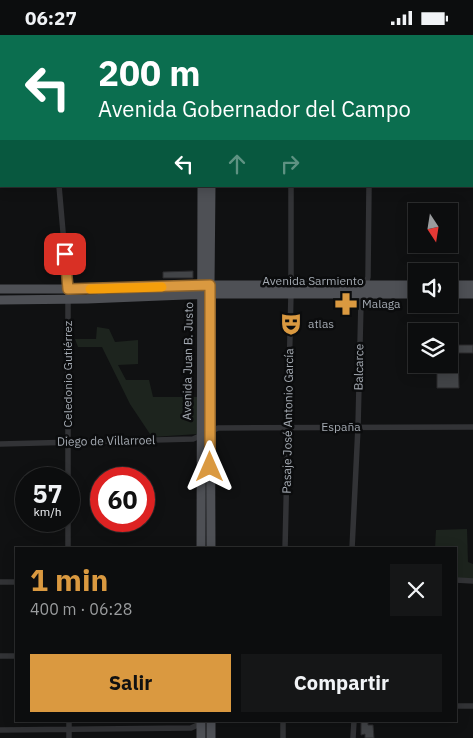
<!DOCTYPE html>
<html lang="es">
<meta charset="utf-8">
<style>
body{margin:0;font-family:"IBM Plex Sans",sans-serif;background:#151617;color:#f1f3f6;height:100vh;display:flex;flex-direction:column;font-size:19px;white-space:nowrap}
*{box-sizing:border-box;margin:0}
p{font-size:16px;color:#9a9c9e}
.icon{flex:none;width:28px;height:28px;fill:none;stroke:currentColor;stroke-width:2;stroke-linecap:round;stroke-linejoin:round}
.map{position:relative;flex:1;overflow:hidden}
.sheet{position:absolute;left:15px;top:512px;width:442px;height:175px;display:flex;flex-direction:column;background:#0c0d0e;border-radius:0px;box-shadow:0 2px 12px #0003,0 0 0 1px #2c2d2e}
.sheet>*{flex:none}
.hud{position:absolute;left:0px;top:0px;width:474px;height:152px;box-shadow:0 2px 12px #0003,0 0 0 1px #2c2d2e;background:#0b6e4f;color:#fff;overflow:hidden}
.needle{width:32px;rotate:168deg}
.fabs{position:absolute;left:408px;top:168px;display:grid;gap:10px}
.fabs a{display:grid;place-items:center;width:50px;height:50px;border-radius:0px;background:#0c0d0e;box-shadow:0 2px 12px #0003,0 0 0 1px #2c2d2e;font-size:25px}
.speed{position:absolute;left:15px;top:432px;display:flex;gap:10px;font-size:25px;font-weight:700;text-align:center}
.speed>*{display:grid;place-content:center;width:65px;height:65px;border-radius:50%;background:#0c0d0e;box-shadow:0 2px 12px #0003,0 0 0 1px #2c2d2e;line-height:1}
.speed small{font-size:12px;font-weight:400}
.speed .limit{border:8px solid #d22;background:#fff;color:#111}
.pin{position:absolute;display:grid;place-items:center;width:42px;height:42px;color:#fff;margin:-21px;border-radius:10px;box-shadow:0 2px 8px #0006}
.me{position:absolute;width:55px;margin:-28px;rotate:0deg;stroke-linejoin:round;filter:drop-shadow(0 0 4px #0008)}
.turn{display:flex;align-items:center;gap:18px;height:105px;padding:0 15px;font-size:22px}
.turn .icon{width:65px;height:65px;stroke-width:2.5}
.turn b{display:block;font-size:35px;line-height:42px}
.lanes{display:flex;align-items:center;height:48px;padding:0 15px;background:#0003;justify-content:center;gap:25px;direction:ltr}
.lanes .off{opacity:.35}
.round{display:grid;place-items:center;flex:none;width:52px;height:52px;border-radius:0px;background:#151617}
.summary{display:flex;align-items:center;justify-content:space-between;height:85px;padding:0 15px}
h1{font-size:30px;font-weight:700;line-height:38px;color:#da9940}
.action{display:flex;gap:10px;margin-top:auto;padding:10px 15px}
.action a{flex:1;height:58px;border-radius:0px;background:#da9940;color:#111;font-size:20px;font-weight:700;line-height:58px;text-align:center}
.action a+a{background:#151617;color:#f1f3f6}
.status{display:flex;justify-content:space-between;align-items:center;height:35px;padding:0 25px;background:#0c0d0e;direction:ltr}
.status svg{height:14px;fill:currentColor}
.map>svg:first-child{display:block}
.built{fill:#1d1d1e}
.green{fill:#1d241e}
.building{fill:#424447;stroke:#2b2b2d}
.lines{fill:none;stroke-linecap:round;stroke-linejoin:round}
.street{stroke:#323336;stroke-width:5.5}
.primary{stroke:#4e5055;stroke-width:9}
.route-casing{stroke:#8e632a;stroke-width:12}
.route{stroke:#da9940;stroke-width:9}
.slow{stroke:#f59e0b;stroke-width:9}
.labels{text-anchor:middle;stroke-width:5;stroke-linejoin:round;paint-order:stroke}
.street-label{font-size:12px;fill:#a3a9b1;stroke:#0b0c0d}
.poi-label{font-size:12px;fill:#a3a9b1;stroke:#0b0c0d;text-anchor:start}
</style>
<div class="status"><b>06:27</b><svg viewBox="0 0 49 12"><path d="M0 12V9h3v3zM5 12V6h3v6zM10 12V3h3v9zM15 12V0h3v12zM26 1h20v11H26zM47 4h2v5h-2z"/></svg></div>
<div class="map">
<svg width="473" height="703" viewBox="0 0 473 703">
<rect width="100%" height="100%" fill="#101112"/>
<path class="built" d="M218,0H354V1H218Z"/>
<path class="green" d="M97,292L109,294L115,307L138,305V329L118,330L126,345H149L153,362H198V399L152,402L130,369L102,312H78L75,304H96Z
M467,494L468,527L473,529V545L456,544V514H435L436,495Z"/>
<path class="building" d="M193,236V243H163V237Z
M449,310H473V318H458L459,353H437V329H449Z
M361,686H368V690H373L374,703H365V699L361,700Z"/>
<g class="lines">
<path class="street" d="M51,0V1
M367,0V1
M472,107H473
M0,116H1
M59,151L68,254V444
M291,250V151
M0,409L193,404L218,393L473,392
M68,486V514
M285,514L291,258
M352,514L358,392L361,267L368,242L369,151
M456,545L473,546
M0,547H16
M0,621H16
M456,671H473
M69,686V703
M0,695L191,693L202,688
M283,703V686
M353,703L354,686"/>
<path class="primary" d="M203,0V1
M213,1V0
M449,250H473
M0,254H84L210,250H416
M449,259H473
M0,265L87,264L210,259H416
M201,514L202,151
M211,514L210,250L211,151
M211,686V703
M201,703V686"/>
</g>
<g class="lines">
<defs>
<path id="route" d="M65,219L68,254L210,250V432"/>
</defs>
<use href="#route" class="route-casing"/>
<use href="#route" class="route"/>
<path class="slow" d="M90,254L162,252"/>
</g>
<defs>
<symbol id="pharmacy-bare" viewBox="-9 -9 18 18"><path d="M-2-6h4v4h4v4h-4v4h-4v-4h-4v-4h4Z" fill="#da9940" stroke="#0b0c0d" stroke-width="2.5" paint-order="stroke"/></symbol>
<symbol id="theatre-bare" viewBox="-9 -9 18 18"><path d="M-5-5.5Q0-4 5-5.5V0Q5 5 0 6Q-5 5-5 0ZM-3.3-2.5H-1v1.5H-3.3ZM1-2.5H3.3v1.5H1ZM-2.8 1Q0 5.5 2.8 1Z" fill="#da9940" stroke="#0b0c0d" stroke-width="2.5" paint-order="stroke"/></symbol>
</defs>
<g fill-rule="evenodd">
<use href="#pharmacy-bare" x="330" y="253" width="32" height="32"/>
<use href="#theatre-bare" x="275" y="273" width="32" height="32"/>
</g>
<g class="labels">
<g class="street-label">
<text x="313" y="250">Avenida Sarmiento</text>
<text transform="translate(188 326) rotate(-89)" y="4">Avenida Juan B. Justo</text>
<text transform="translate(359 332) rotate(-89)" y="4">Balcarce</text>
<text transform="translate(68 339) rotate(-90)" y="4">Celedonio Gutiérrez</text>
<text transform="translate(288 386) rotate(-89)" y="4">Pasaje José Antonio García</text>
<text x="341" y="396">España</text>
<text transform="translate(106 406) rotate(-1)" y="4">Diego de Villarroel</text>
</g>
<g class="poi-label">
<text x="362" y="273">Malaga</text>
<text x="308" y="293">atlas</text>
</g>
</g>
</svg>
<div class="fabs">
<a><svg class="needle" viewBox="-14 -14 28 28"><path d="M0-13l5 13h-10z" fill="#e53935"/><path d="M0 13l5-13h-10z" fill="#9a9c9e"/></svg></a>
<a><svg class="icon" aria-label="sound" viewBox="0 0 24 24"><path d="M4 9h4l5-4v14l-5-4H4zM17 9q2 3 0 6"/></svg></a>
<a><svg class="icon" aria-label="layers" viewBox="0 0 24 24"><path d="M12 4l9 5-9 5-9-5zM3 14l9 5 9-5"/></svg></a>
</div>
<div class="speed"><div>57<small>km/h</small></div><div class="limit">60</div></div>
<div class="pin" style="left:65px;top:219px;background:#d93025"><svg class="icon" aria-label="arrive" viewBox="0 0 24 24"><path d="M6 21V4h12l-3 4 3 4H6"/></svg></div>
<svg class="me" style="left:210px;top:432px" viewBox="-20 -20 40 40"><path d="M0-17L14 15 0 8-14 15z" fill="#da9940" stroke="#fff" stroke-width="4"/></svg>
<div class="hud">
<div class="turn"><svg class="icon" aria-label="left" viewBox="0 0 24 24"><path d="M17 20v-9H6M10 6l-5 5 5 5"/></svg><div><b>200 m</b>Avenida Gobernador del Campo</div></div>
<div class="lanes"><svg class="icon" aria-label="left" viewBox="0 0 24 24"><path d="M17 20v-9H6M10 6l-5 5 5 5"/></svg><svg class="icon off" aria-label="ahead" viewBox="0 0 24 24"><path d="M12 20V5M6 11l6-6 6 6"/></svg><svg class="icon off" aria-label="right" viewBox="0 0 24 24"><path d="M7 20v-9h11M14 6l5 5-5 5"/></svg></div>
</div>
<section class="sheet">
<div class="summary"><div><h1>1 min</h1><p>400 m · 06:28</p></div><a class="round"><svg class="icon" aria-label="close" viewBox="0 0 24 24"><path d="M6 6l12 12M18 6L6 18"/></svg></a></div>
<div class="action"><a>Salir</a><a>Compartir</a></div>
</section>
</div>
